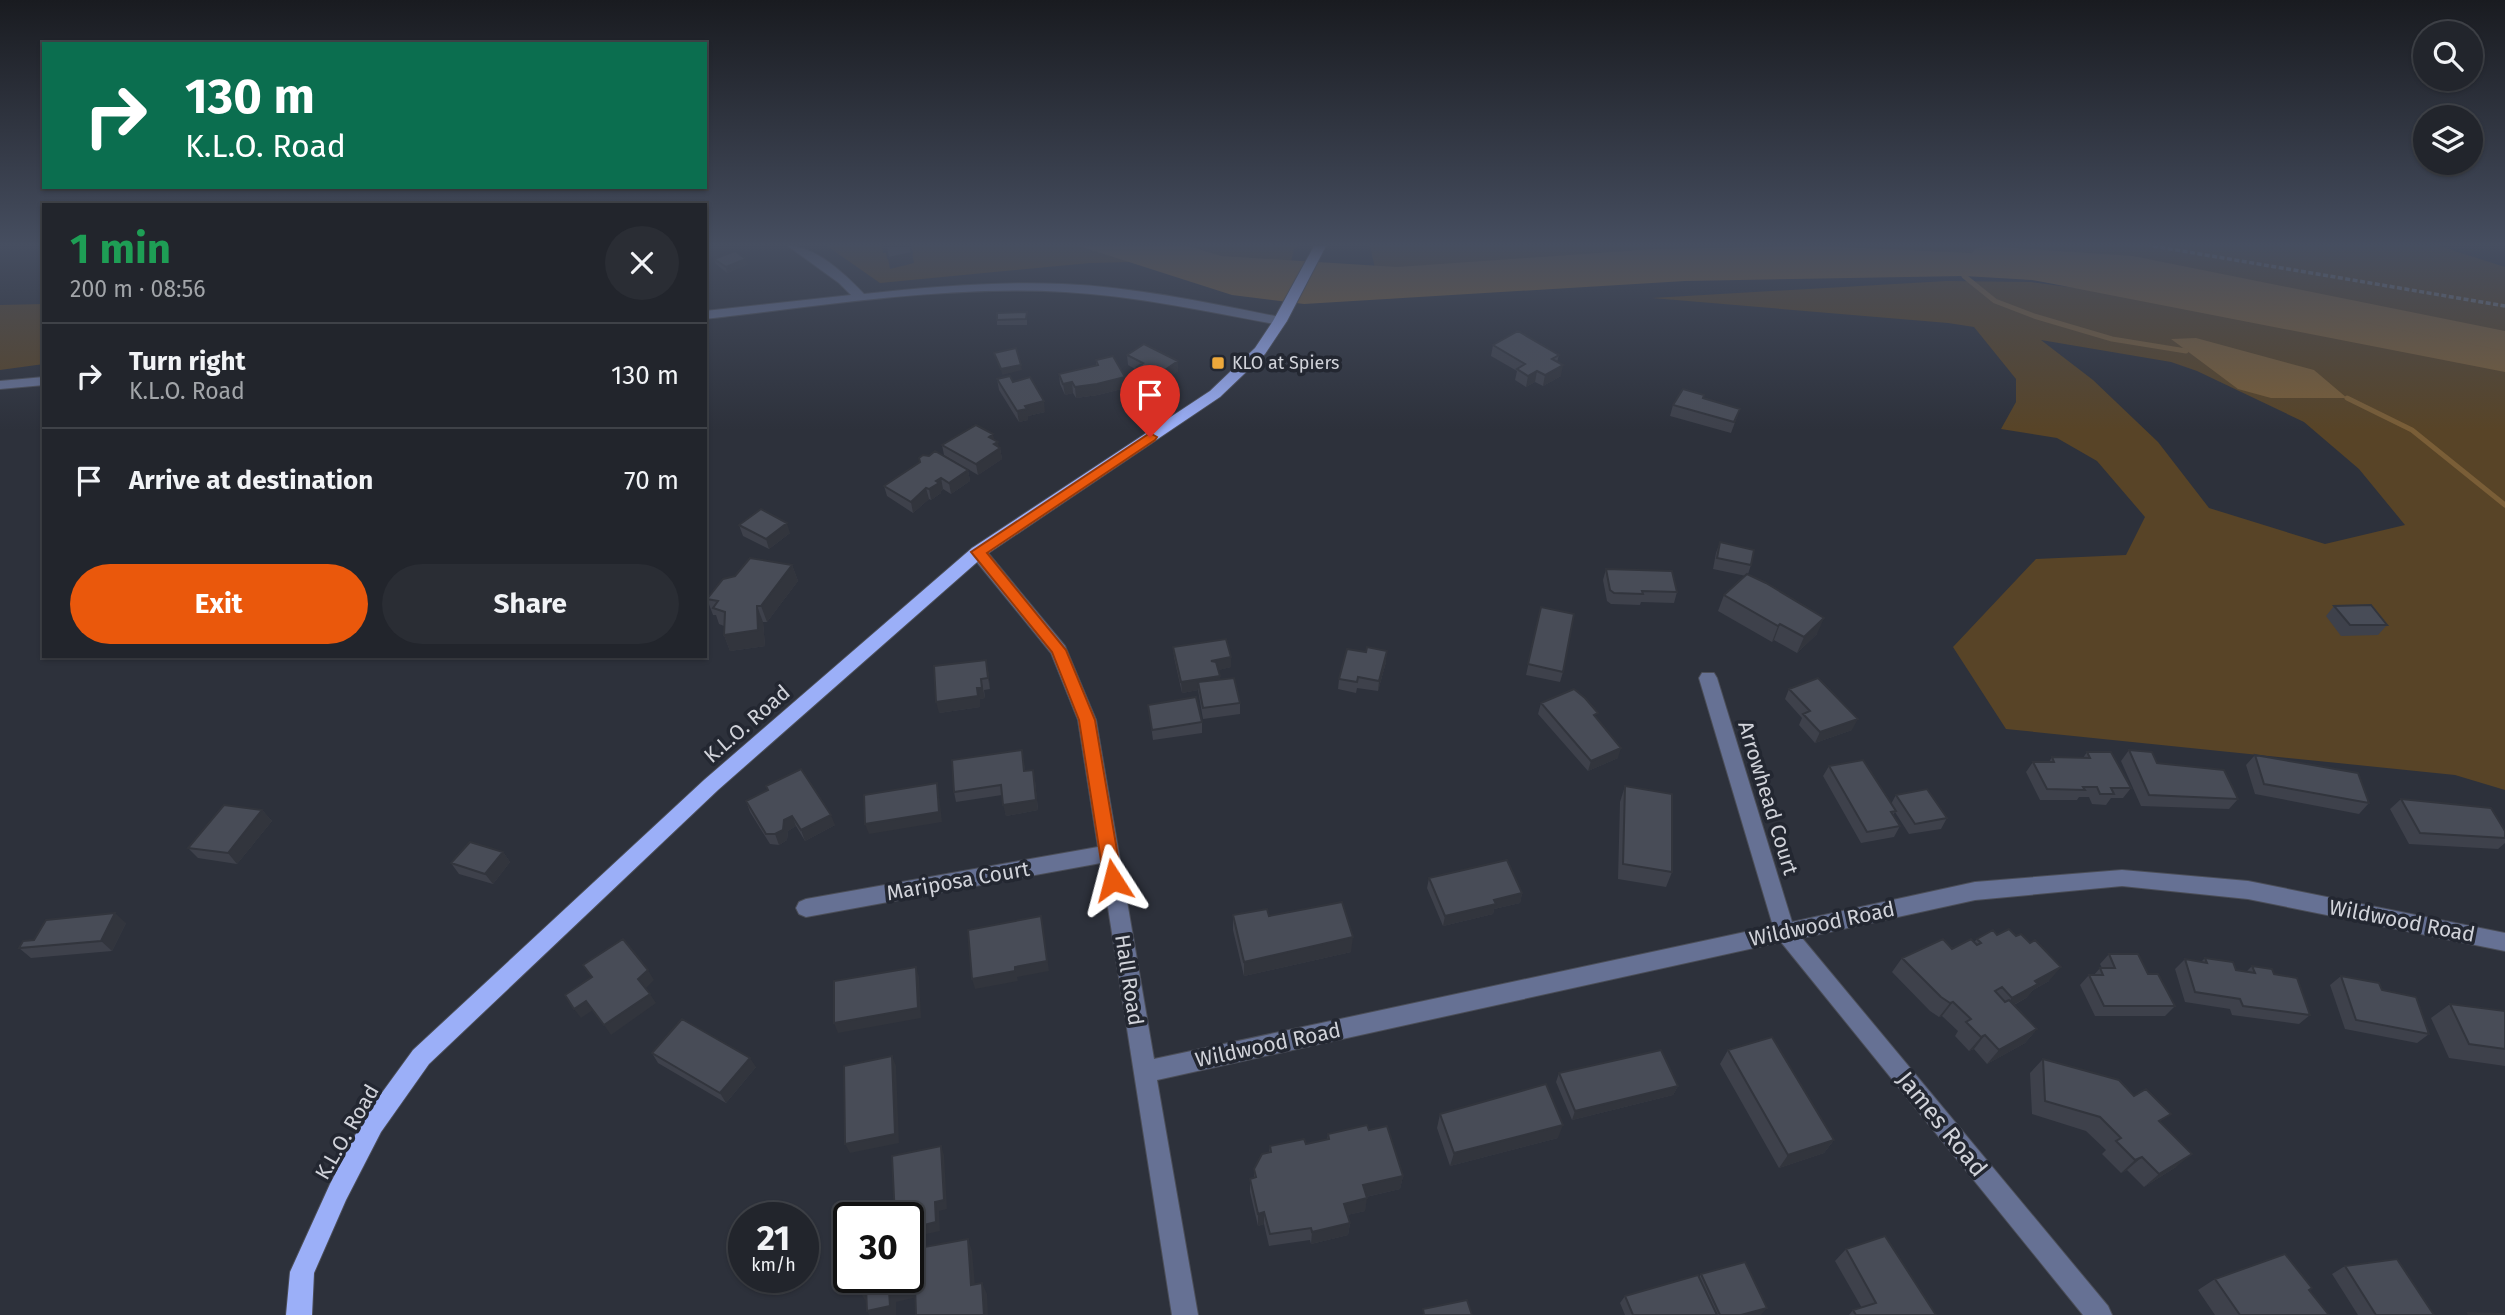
<!DOCTYPE html>
<meta charset="utf-8">
<style>
body{margin:0;font-family:"Fira Sans",sans-serif;background:#2a2d34;color:#f1f3f6;height:100vh;display:flex;flex-direction:column;font-size:26px;white-space:nowrap}
*{box-sizing:border-box;margin:0}
p{font-size:23px;color:#a2a5a9}
.icon{flex:none;width:38px;height:38px;fill:none;stroke:currentColor;stroke-width:2;stroke-linecap:round;stroke-linejoin:round}
.map{position:relative;flex:1;overflow:hidden}
.drawer{position:absolute;left:42px;top:203px;width:665px;height:455px;display:flex;flex-direction:column;background:#22252c;border-radius:0px;box-shadow:0 2px 5px #0004,0 0 0 2px #3f4248}
.drawer>*{flex:none}
.hud{position:absolute;left:42px;top:42px;width:665px;height:147px;border-radius:0px;box-shadow:0 2px 5px #0004,0 0 0 2px #3f4248;background:#0b6e4f;color:#fff;overflow:hidden}
.fabs{position:absolute;left:2413px;top:21px;display:grid;gap:14px}
.fabs a{display:grid;place-items:center;width:70px;height:70px;border-radius:50%;background:#22252c;box-shadow:0 2px 5px #0004,0 0 0 2px #3f4248;font-size:35px}
.speed{position:absolute;left:728px;top:1202px;display:flex;gap:14px;font-size:35px;font-weight:700;text-align:center}
.speed>*{display:grid;place-content:center;width:91px;height:91px;border-radius:50%;background:#22252c;box-shadow:0 2px 5px #0004,0 0 0 2px #3f4248;line-height:1}
.speed small{font-size:18px;font-weight:400}
.speed .limit{border:4px solid #111;border-radius:10px;background:#fff;color:#111}
.pin{position:absolute;display:grid;place-items:center;width:60px;height:60px;color:#fff;margin:-72px -30px;border-radius:50% 50% 50% 0;rotate:-45deg;box-shadow:0 0 7px #0007}
.pin .icon{rotate:45deg}
.me{position:absolute;width:77px;margin:-38px;rotate:351deg;stroke-linejoin:round;filter:drop-shadow(0 0 5px #0008)}
.turn{display:flex;align-items:center;gap:24px;height:147px;padding:0 28px;font-size:32px}
.turn .icon{width:91px;height:91px;stroke-width:2.5}
.turn b{display:block;font-size:49px;line-height:60px}
.round{display:grid;place-items:center;flex:none;width:74px;height:74px;border-radius:37px;background:#2a2d34}
.summary{display:flex;align-items:center;justify-content:space-between;height:119px;padding:0 28px}
h1{font-size:42px;font-weight:700;line-height:52px;color:#1e9e55}
.primary-button{display:flex;gap:14px;margin-top:auto;padding:14px 28px}
.primary-button a{flex:1;height:80px;border-radius:42px;background:#ea580c;color:#fff;font-size:28px;font-weight:700;line-height:80px;text-align:center}
.primary-button a+a{background:#2a2d34;color:#f1f3f6}
ul{padding:0;list-style:none}
li{display:flex;align-items:center;gap:21px;height:105px;padding:0 28px;border-top:2px solid #3f4248}
li div{flex:1}
li b{display:block;font-size:26px}
li em{font-style:normal}
.map>svg:first-child{display:block}
.green{fill:#584427;fill-rule:evenodd}
.water{fill:#7a5e37}
.lines{fill:none;stroke-linecap:round;stroke-linejoin:round}
.stream{stroke:#7a5e37;stroke-width:5}
.river{fill:#7a5e37;fill-rule:evenodd}
.minor-casing{stroke:#4b4e58;stroke-width:2}
.major-casing{stroke:#4b4e58;stroke-width:2}
.path{stroke:#73777f;stroke-width:3.5;stroke-dasharray:5 2.5;stroke-linecap:butt}
.minor{fill:#667194;fill-rule:evenodd}
.major{fill:#9baff8;fill-rule:evenodd}
.wall{fill:#3e414b}
.shaded-wall{fill:#32353d}
.building{fill:#484c57;stroke:#32353d;stroke-width:2}
.route{fill:#ea580c;stroke:#983908;stroke-width:2}
.poi-dot{fill:#eda83b;stroke:#232731;stroke-width:2.5}
.labels{text-anchor:middle;stroke-width:7;stroke-linejoin:round;paint-order:stroke}
.far-poi-label{font-size:18px;fill:#d1d3da;stroke:#232731;text-anchor:start}
.street-label{font-size:21px;fill:#d1d3da;stroke:#232731}
.near-street-label{font-size:24px;fill:#d1d3da;stroke:#232731}
</style>
<div class="map">
<svg width="2505" height="1315" viewBox="0 0 2505 1315">
<rect width="100%" height="100%" fill="#2d313b"/>
<path class="green" d="M827,246H1299L1294,249L1286,283L1132,262L1090,263L880,283Z
M1370,246H2439L2505,267V361L2221,305L1947,269L1552,285L1382,299Z
M1947,281L2031,282L2123,294L2505,371V790L2455,775L2006,729L1953,647L2036,559L2126,555L2145,517L2097,461L2057,438L2001,429L2016,402V379L1974,327L1948,323L1652,298ZM2041,340L2171,362L2197,371L2304,422L2359,469L2405,525L2325,544L2209,508L2158,442L2093,380Z
M44,304V364L0,370V305Z"/>
<path class="water" d="M1079,246H1188L1221,256L1397,267L1655,249L1819,246L2014,255L2226,287L2505,344V372L2033,280L1964,276L1685,281L1304,304L1232,295Z
M2196,338L2314,370L2347,398H2271L2238,389L2171,339Z"/>
<g class="lines">
<path class="stream" d="M1964,276L1995,301L2034,316L2112,339L2186,351
M2347,398L2412,430L2505,505"/>
<path class="river" d="M1986,246L2133,256L2505,331V351L2133,276L1975,263L1970,256L1975,249Z"/>
<defs>
<path id="minor" d="M788,246C816,246 845,274 864,294C930,287 997,281 1063,284C1136,287 1208,303 1280,317L1287,321L1280,325C1209,312 1137,296 1065,292C946,285 823,306 705,319V311L851,295L839,283Z
M44,377V385L0,389V381Z
M978,546L984,548L1065,646L1096,720L1154,1059L1773,926L1699,678L1702,673H1714L1717,678L1792,922L1975,882L2122,870L2248,881L2505,933V951L2248,899L2122,886L1975,900L1802,938L2108,1306L2112,1315H2083L1781,942L1157,1080L1198,1315H1172L1101,863L806,917L799,914L796,908L799,902L806,899L1098,847L1078,720L1051,653L972,556L970,552L972,548Z"/>
<path id="major" d="M1314,246H1326L1287,321L1265,354L1220,397L984,556L718,790L429,1064L381,1132L346,1200L314,1273L312,1315H286L290,1272L330,1184L365,1116L413,1050L704,780L972,548L1210,391L1255,348L1273,321Z"/>
</defs>
<use href="#minor" class="minor-casing"/>
<use href="#major" class="major-casing"/>
<path class="path" d="M2153,246L2505,306"/>
<use href="#minor" class="minor"/>
<use href="#major" class="major"/>
</g>
<path class="wall" d="M714,259L748,264L727,273L716,264Z
M1027,312V325H997V320Z
M1493,345L1559,355L1557,362L1561,376L1543,386L1535,382L1526,387L1515,380L1517,371L1491,356Z
M1127,355L1178,361V371L1156,387L1138,377L1137,370L1128,365Z
M1096,360L1126,388L1098,395L1076,398L1073,393L1065,395L1060,384L1059,374L1096,366Z
M997,379L1013,382L1045,412L1028,416V420L1019,422L999,390Z
M1673,405L1740,409L1731,433L1670,416Z
M994,440L1000,448L1002,459L978,475L944,455L942,445Z
M968,470L970,481L951,494L943,489L941,491V493L931,500L929,499L913,513L887,496L884,486Z
M739,525L790,533L769,549L743,536Z
M1720,542L1751,565L1748,574L1817,634L1797,653L1774,640L1772,642L1718,611L1724,595L1746,576L1713,569L1716,553Z
M792,565L798,581L767,622H763L765,646L730,651L724,635V626L719,624L716,615H713L707,599Z
M1606,569L1677,592L1674,603L1641,602L1640,605L1611,604L1607,601L1603,580Z
M2334,606L2387,625L2378,635L2341,636L2326,616Z
M1541,607L1563,672L1560,682L1526,675Z
M1173,647L1231,667L1218,670L1220,680L1240,703V714L1203,719L1198,690L1182,693L1174,657Z
M1386,662L1378,691L1357,688L1356,693L1338,689L1339,679Z
M988,670L990,689L984,690L985,698L980,699V707L939,713Z
M1789,689L1852,730L1815,743L1799,725L1802,718L1785,699Z
M1541,703L1597,718L1618,758L1588,771L1538,714Z
M1148,705L1202,722V733L1153,740Z
M1022,750L1025,771L1035,781L1038,810L1006,816L1002,795L956,802L954,792Z
M2129,750L2238,799L2229,809L2141,806L2121,761Z
M2087,752L2131,788L2123,798H2111L2106,805L2092,804L2089,797H2079L2077,800H2040L2026,772L2033,762H2049L2052,757L2083,758Z
M2255,755L2369,803L2359,814L2255,794L2246,765Z
M1829,766L1891,804L1896,795L1947,818L1941,829L1909,834L1895,812L1893,815L1900,826L1894,837L1861,843L1823,776Z
M1625,786L1672,872L1666,887L1618,879L1620,802Z
M2401,799L2505,831V843L2498,849L2409,844L2390,809Z
M746,801L835,825L805,841L796,826L788,831L787,840L779,845L770,844L750,812Z
M262,810L272,821L237,864L198,858L188,848Z
M503,852L510,862L493,884L459,874L451,863Z
M1429,878L1522,893L1520,903L1494,909L1493,914L1443,926L1427,888Z
M1233,915L1269,916L1351,952L1244,976L1233,930Z
M126,923L112,951L31,958L19,948Z
M1977,939L2049,981L2033,990L2026,998L2014,1005L2037,1029L2025,1043L1987,1064L1974,1049L1969,1051L1955,1036L1958,1031L1942,1016L1939,1017L1930,1011L1892,972L1902,958L1952,949L1974,942Z
M2109,954L2148,974L2175,1006L2165,1016H2095L2080,985L2089,975H2094L2100,968H2102L2100,964Z
M2205,958L2236,970L2246,972L2252,966L2274,974L2310,1015L2299,1024L2232,1015L2230,1009L2185,1002L2175,969L2185,959L2201,962Z
M2341,976L2382,990L2429,1034L2417,1043L2345,1029L2330,985Z
M2450,1004L2505,1011V1066L2449,1058L2431,1018Z
M1728,1050L1834,1140L1824,1153L1779,1168L1720,1064Z
M652,1053L756,1067L726,1103L658,1063Z
M2043,1059L2161,1124L2176,1167L2144,1187L2127,1170L2121,1173L2102,1154L2106,1150L2086,1131L2032,1114L2030,1073Z
M1559,1073L1678,1086L1673,1095L1572,1120L1556,1082Z
M1440,1114L1558,1138L1450,1166L1437,1128Z
M1369,1130L1403,1176L1400,1189L1366,1197L1365,1211L1347,1215L1350,1223L1348,1235L1311,1244L1310,1240L1269,1246L1264,1224L1258,1226L1250,1192V1179L1254,1178V1169L1269,1152L1270,1146L1306,1144L1327,1140L1328,1134Z
M1846,1249L1936,1315H1849L1853,1310L1862,1308L1835,1261Z
M2345,1266L2434,1315H2358L2332,1274Z
M1701,1274L1761,1315H1625L1620,1303L1625,1296L1699,1277Z
M2215,1279L2309,1290L2329,1315H2215L2198,1290Z"/>
<path class="shaded-wall" d="M714,246H732L733,249L708,260L705,249Z
M882,246H886L887,253H883Z
M912,253L914,263L890,269L888,258Z
M746,259L748,264L727,273L726,267Z
M1178,361V371L1156,387V376Z
M1021,365L1022,370L1002,375L1001,369Z
M1563,365L1561,376L1543,386L1545,375Z
M1537,371L1535,382L1526,387L1528,376Z
M1125,377L1126,388L1098,395L1076,398L1075,387Z
M1072,382L1073,393L1065,395L1063,384Z
M1044,401L1045,412L1028,416V420L1019,422L1017,411L1025,406Z
M993,434L995,444L998,442L999,449L1000,448L1002,459L978,475L976,464L989,437Z
M968,470L970,481L951,494L949,483Z
M941,478L943,489L941,491V493L931,500L929,489Z
M926,488L929,499L913,513L911,502Z
M787,523L790,533L769,549L766,539Z
M792,565L798,581L767,622L761,606Z
M757,606L763,622L765,646L730,651L724,635Z
M1824,618L1817,634L1797,653L1804,637Z
M1780,624L1774,640L1772,642L1778,626Z
M1387,651L1386,662L1378,691L1379,681Z
M1231,657V667L1211,672V661Z
M986,660L988,670L990,689L988,678Z
M1220,676V686L1198,682V690L1182,693L1181,682Z
M981,679L985,698L980,699V707L939,713L936,702Z
M1858,719L1852,730L1815,743L1820,732Z
M1621,748L1618,758L1588,771L1591,761Z
M1033,770L1038,810L1006,816L1003,805Z
M937,783L939,794L942,822L869,834L865,824Z
M262,810L272,821L237,864L228,853Z
M831,815L835,825L805,841L801,830Z
M792,816L796,826L788,831L787,840L779,845L775,834L784,820Z
M503,852L510,862L493,884L485,874Z
M1522,893L1520,903L1494,909L1493,914L1443,926L1445,916L1494,900Z
M115,913L126,923L112,951L101,941Z
M1041,916L1049,971L1017,977L1018,981L975,989L972,979L1015,967Z
M1353,937L1351,952L1244,976V962Z
M916,967L919,977L921,1018L838,1033L834,1023Z
M2061,967L2049,981L2033,990L2026,998L2000,1012L2012,998L2035,981Z
M648,970L654,980L645,989L638,979Z
M650,994L656,1003L611,1035L604,1025Z
M586,1001L593,1010L581,1018L574,1009Z
M1953,1002L1942,1016L1939,1017L1950,1003Z
M2037,1029L2025,1043L1987,1064L1999,1050Z
M1985,1035L1974,1049L1969,1051L1981,1037Z
M892,1056L896,1066L899,1143L850,1153L845,1144Z
M750,1058L756,1067L726,1103L720,1093Z
M1678,1086L1673,1095L1572,1120L1575,1111Z
M1563,1125L1558,1138L1450,1166L1454,1153Z
M1834,1140L1824,1153L1779,1168L1788,1155Z
M941,1146L944,1155L947,1209L939,1211L940,1231L908,1238V1229L935,1202Z
M2192,1154L2176,1167L2144,1187L2159,1174Z
M2142,1157L2127,1170L2121,1173L2135,1160Z
M1403,1176L1400,1189L1361,1198L1363,1185Z
M1367,1198L1365,1211L1343,1216L1344,1204Z
M1264,1212V1224L1258,1226V1214Z
M1350,1223L1348,1235L1311,1244L1312,1232Z
M968,1239L972,1251L976,1297L971,1285Z
M982,1283L987,1294L988,1315H984Z
M915,1285L921,1296L896,1302V1315H869L867,1311L889,1290Z
M866,1287L873,1299L865,1300L858,1289Z
M1767,1308L1761,1315H1741Z"/>
<path class="building" d="M886,246H910L912,253L888,258Z
M735,251L746,259L726,267L714,259Z
M1027,312L1026,319L997,320V313Z
M1518,331L1559,355L1552,359L1563,365L1545,375L1537,371L1528,376L1517,369L1525,364L1493,345Z
M1144,344L1178,361L1156,376L1137,367L1143,363L1127,355Z
M1016,348L1021,365L1001,369L994,353Z
M1113,356L1125,377L1097,384L1075,387L1072,382L1063,384L1059,374L1098,365L1096,360Z
M1010,376L1013,382L1030,377L1044,401L1025,406L1027,409L1017,411L997,379Z
M1683,389L1704,395L1703,398L1740,409L1734,422L1673,405Z
M976,425L993,434L989,437L998,442L994,444L1000,448L976,464L942,445Z
M935,451L968,470L949,483L941,478L936,481L939,483L929,489L926,488L911,502L884,486L920,462L919,458L923,455L929,456Z
M761,509L787,523L766,539L739,525Z
M1720,542L1754,550L1751,565L1717,558Z
M750,558L792,565L761,606H757L758,630L724,635L725,612L713,608L718,601L707,599L723,579L735,576Z
M1606,569L1672,571L1677,592L1642,591L1643,594L1614,593L1610,590Z
M1747,574L1766,583L1824,618L1804,637L1780,624L1778,626L1724,595Z
M2371,605L2387,625H2350L2334,606Z
M1541,607L1574,614L1563,672L1528,664Z
M1226,639L1231,657L1211,661L1216,662L1220,676L1181,682L1173,647Z
M1367,647L1387,651L1379,681L1358,677L1357,682L1339,679L1347,649L1366,652Z
M986,660L988,678L981,679L982,688H977L978,696L936,702L934,666Z
M1234,678L1240,703L1203,708L1198,682Z
M1818,678L1858,719L1820,732L1803,714L1810,711L1789,689Z
M1574,689L1585,698L1598,713L1594,715L1621,748L1591,761L1541,703Z
M1196,697L1202,722L1152,730L1148,705Z
M1022,750L1024,771L1033,770L1036,800L1003,805L1001,785L954,792L952,760Z
M2129,750L2152,752L2157,763L2224,770L2238,799L2149,795Z
M2087,752H2111L2131,788H2111L2114,794H2100L2097,787H2083L2085,790L2047,789L2033,762H2054L2052,757L2090,758Z
M2255,755L2358,773L2369,803L2264,784Z
M1863,760L1896,811L1891,812L1900,826L1867,832L1829,766Z
M801,769L831,815L801,830L792,816L784,820L783,830L775,834H766L746,801L768,790L766,786Z
M937,783L939,812L865,824L864,795Z
M1625,786L1672,794V872L1623,864Z
M1927,789L1947,818L1915,824L1896,795Z
M2401,799L2491,808L2505,831V838L2420,833Z
M224,805L262,810L228,853L188,848Z
M470,842L503,852L485,874L451,863Z
M1507,860L1522,893L1494,900L1496,904L1445,916L1429,878Z
M1342,902L1353,937L1244,962L1233,915L1267,909L1269,916Z
M115,913L101,941L19,948L23,941L34,940L46,920Z
M1041,916L1047,961L1015,967V971L972,979L968,930Z
M2009,929L2016,936L2021,934L2030,943L2035,940L2061,967L2035,981L2038,984L2012,998L2002,987L1995,991L2005,1002L2009,1000L2037,1029L1999,1050L1985,1035L1981,1037L1966,1022L1971,1019L1953,1002L1950,1003L1941,997L1902,958L1943,939L1952,949L1971,939L1977,945L1981,943L1977,939L1993,930L1997,935Z
M623,939L648,970L638,979L650,994L604,1025L586,1001L574,1009L565,995L592,977L583,965Z
M2109,954H2138L2148,974H2158L2175,1006H2104L2089,975H2103L2100,968H2115Z
M2205,958L2233,962L2236,970L2255,973L2252,966L2272,969L2274,974L2297,978L2310,1015L2243,1006L2240,999L2195,992L2185,959L2207,963Z
M916,967L918,1008L834,1023V981Z
M2341,976L2379,983L2382,990L2416,997L2429,1034L2356,1020Z
M2450,1004L2505,1011V1049L2469,1044Z
M682,1019L750,1058L720,1093L652,1053Z
M1772,1037L1834,1140L1788,1155L1728,1050Z
M1661,1050L1678,1086L1575,1111L1559,1073Z
M892,1056L895,1134L845,1144L844,1066Z
M2043,1059L2119,1080L2134,1096L2146,1089L2171,1114L2159,1121L2192,1154L2159,1174L2142,1157L2135,1160L2116,1141L2121,1138L2100,1117L2045,1101Z
M1546,1084L1563,1125L1454,1153L1440,1114Z
M1367,1125L1369,1130L1387,1126L1403,1176L1363,1185L1367,1198L1344,1204L1350,1223L1312,1232L1311,1228L1270,1234L1264,1212L1258,1214L1250,1179L1256,1177L1254,1169L1262,1154L1271,1152L1270,1146L1304,1139L1306,1144L1329,1139L1328,1134Z
M941,1146L944,1200L935,1202L936,1222L908,1229V1218H895L892,1156Z
M1885,1236L1936,1315H1856L1853,1310L1876,1303L1846,1249Z
M968,1239L971,1285L982,1283L984,1315H916L915,1285L889,1290L890,1306L867,1311L866,1287L858,1289V1278H908V1250Z
M2285,1254L2312,1288L2309,1290L2329,1315H2240L2215,1279Z
M2397,1259L2434,1315H2376L2345,1266Z
M1745,1262L1767,1308L1741,1315H1720L1701,1274Z
M1698,1275L1717,1315H1633L1625,1296Z
M1467,1300L1472,1315H1424L1423,1309Z
M2468,1313L2505,1314V1315H2469Z"/>
<linearGradient id="sky" x2="0" y2="1"><stop stop-color="#191b20"/><stop offset="0.57" stop-color="#464e60"/><stop offset="1" stop-color="#464e60" stop-opacity="0"/></linearGradient>
<rect width="2505" height="430" fill="url(#sky)"/>
<path class="route" d="M1150,433L1157,437L1155,440L987,553L1066,650L1095,720L1122,880L1120,886L1113,888L1107,886L1104,880L1079,720L1052,652L971,552Z"/>
<rect class="poi-dot" x="1211" y="356" width="14" height="14" rx="3.5"/>
<g class="labels">
<g class="far-poi-label">
<text x="1232" y="369">KLO at Spiers</text>
</g>
<g class="street-label">
<text transform="translate(747 724) rotate(-41)" y="7">K.L.O. Road</text>
<text transform="translate(1768 798) rotate(73)" y="7">Arrowhead Court</text>
<text transform="translate(958 881) rotate(-10)" y="7">Mariposa Court</text>
<text transform="translate(2402 921) rotate(11)" y="7">Wildwood Road</text>
<text transform="translate(1822 924) rotate(-12)" y="7">Wildwood Road</text>
<text transform="translate(1129 980) rotate(81)" y="7">Hall Road</text>
<text transform="translate(1268 1045) rotate(-12)" y="7">Wildwood Road</text>
<text transform="translate(347 1132) rotate(-60)" y="7">K.L.O. Road</text>
</g>
<g class="near-street-label">
<text transform="translate(1942 1124) rotate(51)" y="8">James Road</text>
</g>
</g>
</svg>
<div class="fabs">
<a><svg class="icon" aria-label="search" viewBox="0 0 24 24"><circle cx="10" cy="10" r="6"/><path d="M15 15l6 6"/></svg></a>
<a><svg class="icon" aria-label="layers" viewBox="0 0 24 24"><path d="M12 4l9 5-9 5-9-5zM3 14l9 5 9-5"/></svg></a>
</div>
<div class="speed"><div>21<small>km/h</small></div><div class="limit">30</div></div>
<div class="pin" style="left:1150px;top:437px;background:#d93025"><svg class="icon" aria-label="arrive" viewBox="0 0 24 24"><path d="M6 21V4h12l-3 4 3 4H6"/></svg></div>
<svg class="me" style="left:1113px;top:880px" viewBox="-20 -20 40 40"><path d="M0-17L14 15 0 8-14 15z" fill="#ea580c" stroke="#fff" stroke-width="4"/></svg>
<div class="hud">
<div class="turn"><svg class="icon" aria-label="right" viewBox="0 0 24 24"><path d="M7 20v-9h11M14 6l5 5-5 5"/></svg><div><b>130 m</b>K.L.O. Road</div></div>
</div>
<section class="drawer">
<div class="summary"><div><h1>1 min</h1><p>200 m · 08:56</p></div><a class="round"><svg class="icon" aria-label="close" viewBox="0 0 24 24"><path d="M6 6l12 12M18 6L6 18"/></svg></a></div>
<ul>
<li><svg class="icon" aria-label="right" viewBox="0 0 24 24"><path d="M7 20v-9h11M14 6l5 5-5 5"/></svg><div><b>Turn right</b><p>K.L.O. Road</p></div><em>130 m</em></li>
<li><svg class="icon" aria-label="arrive" viewBox="0 0 24 24"><path d="M6 21V4h12l-3 4 3 4H6"/></svg><div><b>Arrive at destination</b></div><em>70 m</em></li>
</ul>
<div class="primary-button"><a>Exit</a><a>Share</a></div>
</section>
</div>
